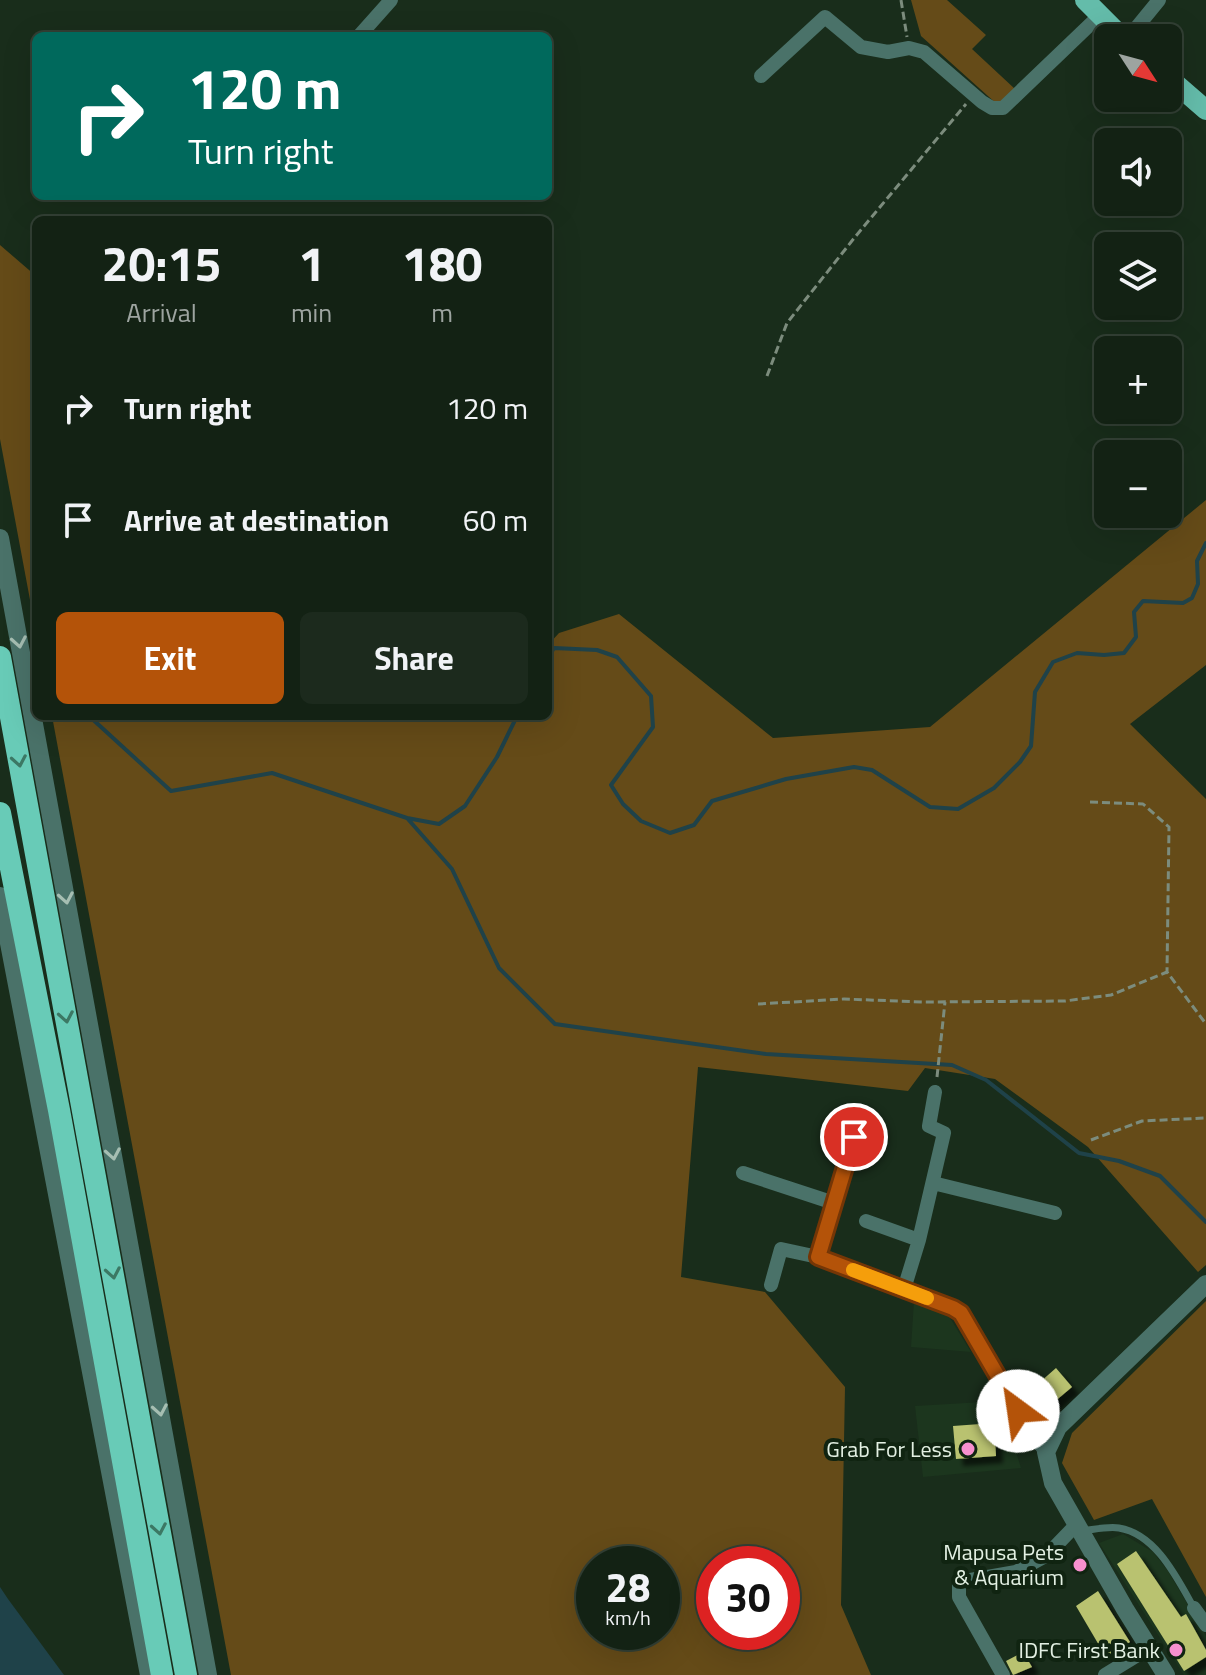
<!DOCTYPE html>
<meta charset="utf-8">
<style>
body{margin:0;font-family:"Titillium Web",sans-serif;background:#1c2a1d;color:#f1f3f6;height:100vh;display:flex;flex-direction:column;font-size:30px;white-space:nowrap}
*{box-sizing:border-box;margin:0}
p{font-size:26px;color:#9da4a0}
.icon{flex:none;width:44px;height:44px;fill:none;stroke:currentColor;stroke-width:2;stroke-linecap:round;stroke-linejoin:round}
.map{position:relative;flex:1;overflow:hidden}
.side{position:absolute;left:32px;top:216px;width:520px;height:504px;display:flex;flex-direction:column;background:#132214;border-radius:12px;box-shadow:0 8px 32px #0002,0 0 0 2px #323f34}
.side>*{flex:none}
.banner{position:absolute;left:32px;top:32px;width:520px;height:168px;border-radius:12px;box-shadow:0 8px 32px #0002,0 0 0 2px #323f34;background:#00695c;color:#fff;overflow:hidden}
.needle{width:52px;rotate:126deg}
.fabs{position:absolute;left:1094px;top:24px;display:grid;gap:16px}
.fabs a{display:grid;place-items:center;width:88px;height:88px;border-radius:12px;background:#132214;box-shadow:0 8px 32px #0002,0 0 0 2px #323f34;font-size:40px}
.speed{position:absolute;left:576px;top:1546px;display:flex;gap:16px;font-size:40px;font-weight:700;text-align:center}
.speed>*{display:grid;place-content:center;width:104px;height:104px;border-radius:50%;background:#132214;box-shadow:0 8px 32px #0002,0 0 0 2px #323f34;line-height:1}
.speed small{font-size:20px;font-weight:400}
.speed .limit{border:12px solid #d22;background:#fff;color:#111}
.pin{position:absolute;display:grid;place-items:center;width:68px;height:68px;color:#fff;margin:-34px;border:4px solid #fff;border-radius:50%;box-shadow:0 2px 8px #0007}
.me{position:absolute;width:88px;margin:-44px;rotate:329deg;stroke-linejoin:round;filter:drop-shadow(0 0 6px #0008)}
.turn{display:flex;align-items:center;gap:28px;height:168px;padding:0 24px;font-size:36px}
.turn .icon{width:104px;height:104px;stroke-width:2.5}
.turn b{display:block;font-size:56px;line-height:68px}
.eta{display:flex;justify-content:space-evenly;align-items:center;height:136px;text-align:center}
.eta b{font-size:48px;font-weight:700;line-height:56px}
.button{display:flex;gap:16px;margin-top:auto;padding:16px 24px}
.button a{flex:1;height:92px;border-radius:12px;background:#b45309;color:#fff;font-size:32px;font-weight:700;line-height:92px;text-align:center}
.button a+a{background:#1c2a1d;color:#f1f3f6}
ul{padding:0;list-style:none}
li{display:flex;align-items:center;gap:24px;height:112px;padding:0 24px}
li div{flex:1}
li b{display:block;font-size:30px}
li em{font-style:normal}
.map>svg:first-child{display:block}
.built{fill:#1c361e}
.green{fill:#654b18;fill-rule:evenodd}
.water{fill:#1f4249}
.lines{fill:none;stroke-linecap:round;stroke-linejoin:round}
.stream{stroke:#1f4249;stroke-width:4}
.building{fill:#b9c270;filter:url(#shadow)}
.path{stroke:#7c8c7d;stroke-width:3;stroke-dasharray:8 4;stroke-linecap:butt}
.service{stroke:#4a7269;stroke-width:7}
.minor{stroke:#4a7269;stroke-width:14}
.tertiary{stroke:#4a7269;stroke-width:18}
.primary{stroke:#64bcaa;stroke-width:20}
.trunk{stroke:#68cbb7;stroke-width:22}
.oneway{stroke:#a6beb2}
.oneway2{stroke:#3c7864}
.route-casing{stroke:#753606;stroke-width:20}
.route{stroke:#b45309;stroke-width:14}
.slow{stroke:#f59e0b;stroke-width:14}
.poi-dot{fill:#f790ce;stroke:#102411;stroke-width:3}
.labels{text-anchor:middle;stroke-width:8;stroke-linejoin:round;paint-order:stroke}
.poi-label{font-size:22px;fill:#e3f0e3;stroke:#102411;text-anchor:end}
</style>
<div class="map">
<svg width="1206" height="1675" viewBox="0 0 1206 1675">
<defs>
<filter id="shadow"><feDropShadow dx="7" dy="7" stdDeviation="2" flood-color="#0009"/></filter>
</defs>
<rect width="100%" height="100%" fill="#192d1b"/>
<path class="built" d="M914,1301L947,1313L971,1352L911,1347Z
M1000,1401L1021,1468L923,1477L915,1406Z
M1123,1534L1153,1552L1168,1571L1206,1636V1675H1184L1099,1543Z"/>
<path class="green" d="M911,0H947L986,35L972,49L1015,89L998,105L921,36Z
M0,245L36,276V632L0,439Z
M1206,500V665L1130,724L1206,799V1265L1198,1272L1088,1147L995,1079L925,1068L908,1091L698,1067L681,1277L765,1292L845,1387L841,1605L871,1675H231L52,716H548V645L559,633L619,614L773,738L930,727ZM594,1564H662V1632H594ZM714,1564H782V1632H714Z
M1206,1301V1597L1152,1499L1094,1520L1062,1463L1072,1433Z"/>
<path class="water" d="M0,1587L8,1599L64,1675H0Z"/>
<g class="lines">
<path class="stream" d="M548,658L554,648L597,650L617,657L651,696L653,727L611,785L623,804L641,821L670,833L694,825L712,801L786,779L854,767L872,770L930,807L958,809L994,788L1020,762L1031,746L1035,692L1053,662L1077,653L1104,655L1124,653L1136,637L1134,612L1143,601L1183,603L1192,598L1198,584L1197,561L1206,543
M89,716L171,791L272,773L407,818L439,824L465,806L497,757L517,716
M407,818L452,869L499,968L555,1024L766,1054L952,1065L986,1080L1079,1153L1119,1161L1160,1176L1206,1222"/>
</g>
<path class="building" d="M1056,1368L1072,1387L1047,1408L1031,1390Z
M994,1423L996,1456L956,1459L953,1426Z
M1136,1551L1181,1617L1186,1614L1206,1650V1657L1184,1671L1117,1564Z
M1098,1591L1130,1642L1106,1657L1076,1606Z
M1023,1652L1032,1667L1013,1675L1006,1661Z"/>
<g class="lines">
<path class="path" d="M901,0L907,37
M767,376L787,323L855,237L966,104
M1090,802L1143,804L1169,827L1167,972
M758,1004L844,999L923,1002L1065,1001L1111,995L1167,972L1206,1024
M937,1077L945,1002
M1091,1140L1142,1121L1206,1118"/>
<path class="service" d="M1081,1531C1092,1530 1108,1526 1119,1528C1156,1534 1177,1578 1194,1608"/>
<path class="minor" d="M359,36L391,0
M1128,38L1159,0
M761,76L825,17L861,47L888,52L909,48L924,52L982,102L992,108H1003L1100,15
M743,1173L834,1203L818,1257
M933,1183L1055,1213
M834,1203L854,1137
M866,1221L919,1240
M771,1285L781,1249L818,1257L953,1308L961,1313L1033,1435L1046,1452
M904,1289L919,1240L944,1133L929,1126L935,1092
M1194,1608L1206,1625
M1003,1675L959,1597V1582L1016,1572L1047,1555L1076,1525
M1105,1675L1149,1648"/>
<path class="tertiary" d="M0,538L208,1675
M0,896L149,1675
M1166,1675L1125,1609L1053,1483L1046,1452L1058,1427L1206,1284"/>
<path class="primary" d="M1085,0L1123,38
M1168,77L1206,110"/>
<path class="trunk" d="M0,657L186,1675
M0,813L59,1110L162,1675"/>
</g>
<defs><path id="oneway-chevron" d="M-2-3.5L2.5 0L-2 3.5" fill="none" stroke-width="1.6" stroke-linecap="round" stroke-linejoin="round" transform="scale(2)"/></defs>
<g class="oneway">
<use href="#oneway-chevron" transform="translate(19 642) rotate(80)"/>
<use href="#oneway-chevron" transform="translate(66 898) rotate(80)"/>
<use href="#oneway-chevron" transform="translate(113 1154) rotate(80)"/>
<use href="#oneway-chevron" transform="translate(160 1410) rotate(80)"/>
</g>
<g class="oneway2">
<use href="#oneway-chevron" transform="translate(19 761) rotate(80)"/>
<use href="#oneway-chevron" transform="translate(66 1017) rotate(80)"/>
<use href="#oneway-chevron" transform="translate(113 1273) rotate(80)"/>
<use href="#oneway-chevron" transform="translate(159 1529) rotate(80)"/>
</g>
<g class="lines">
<defs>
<path id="route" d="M854,1137L818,1257L953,1308L961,1313L1018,1411"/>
</defs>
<use href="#route" class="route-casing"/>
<use href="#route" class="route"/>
<path class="slow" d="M853,1270L927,1298"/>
</g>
<g class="poi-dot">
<circle cx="968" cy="1449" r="8"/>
<circle cx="1080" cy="1565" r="8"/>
<circle cx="1176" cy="1650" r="8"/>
</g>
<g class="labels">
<g class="poi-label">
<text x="952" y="1457">Grab For Less</text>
<text x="1064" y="1560">Mapusa Pets<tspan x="1064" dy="25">&amp; Aquarium</tspan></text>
<text x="1160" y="1658">IDFC First Bank</text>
</g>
</g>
</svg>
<div class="fabs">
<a><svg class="needle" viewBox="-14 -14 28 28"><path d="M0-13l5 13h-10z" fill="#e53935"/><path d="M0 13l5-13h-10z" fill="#9da4a0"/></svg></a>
<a><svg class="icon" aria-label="sound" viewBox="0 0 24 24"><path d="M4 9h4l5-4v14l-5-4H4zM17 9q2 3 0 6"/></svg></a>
<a><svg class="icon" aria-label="layers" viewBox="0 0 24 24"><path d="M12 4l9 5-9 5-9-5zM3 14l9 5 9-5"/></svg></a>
<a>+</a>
<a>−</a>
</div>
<div class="speed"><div>28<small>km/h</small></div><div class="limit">30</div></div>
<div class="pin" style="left:854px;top:1137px;background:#d93025"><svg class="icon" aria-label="arrive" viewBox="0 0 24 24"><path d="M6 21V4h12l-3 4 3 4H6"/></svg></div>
<svg class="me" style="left:1018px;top:1411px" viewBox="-20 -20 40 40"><circle r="19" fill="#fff"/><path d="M0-13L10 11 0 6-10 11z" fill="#b45309"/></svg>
<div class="banner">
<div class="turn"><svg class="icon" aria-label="right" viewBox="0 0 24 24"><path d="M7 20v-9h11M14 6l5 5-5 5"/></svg><div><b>120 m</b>Turn right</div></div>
</div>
<section class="side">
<div class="eta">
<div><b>20:15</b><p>Arrival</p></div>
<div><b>1</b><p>min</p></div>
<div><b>180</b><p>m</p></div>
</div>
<ul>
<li><svg class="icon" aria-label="right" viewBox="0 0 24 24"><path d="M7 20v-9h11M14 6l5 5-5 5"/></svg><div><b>Turn right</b></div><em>120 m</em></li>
<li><svg class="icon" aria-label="arrive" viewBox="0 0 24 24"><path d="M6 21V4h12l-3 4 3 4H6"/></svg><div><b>Arrive at destination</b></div><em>60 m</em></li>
</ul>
<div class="button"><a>Exit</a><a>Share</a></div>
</section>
</div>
